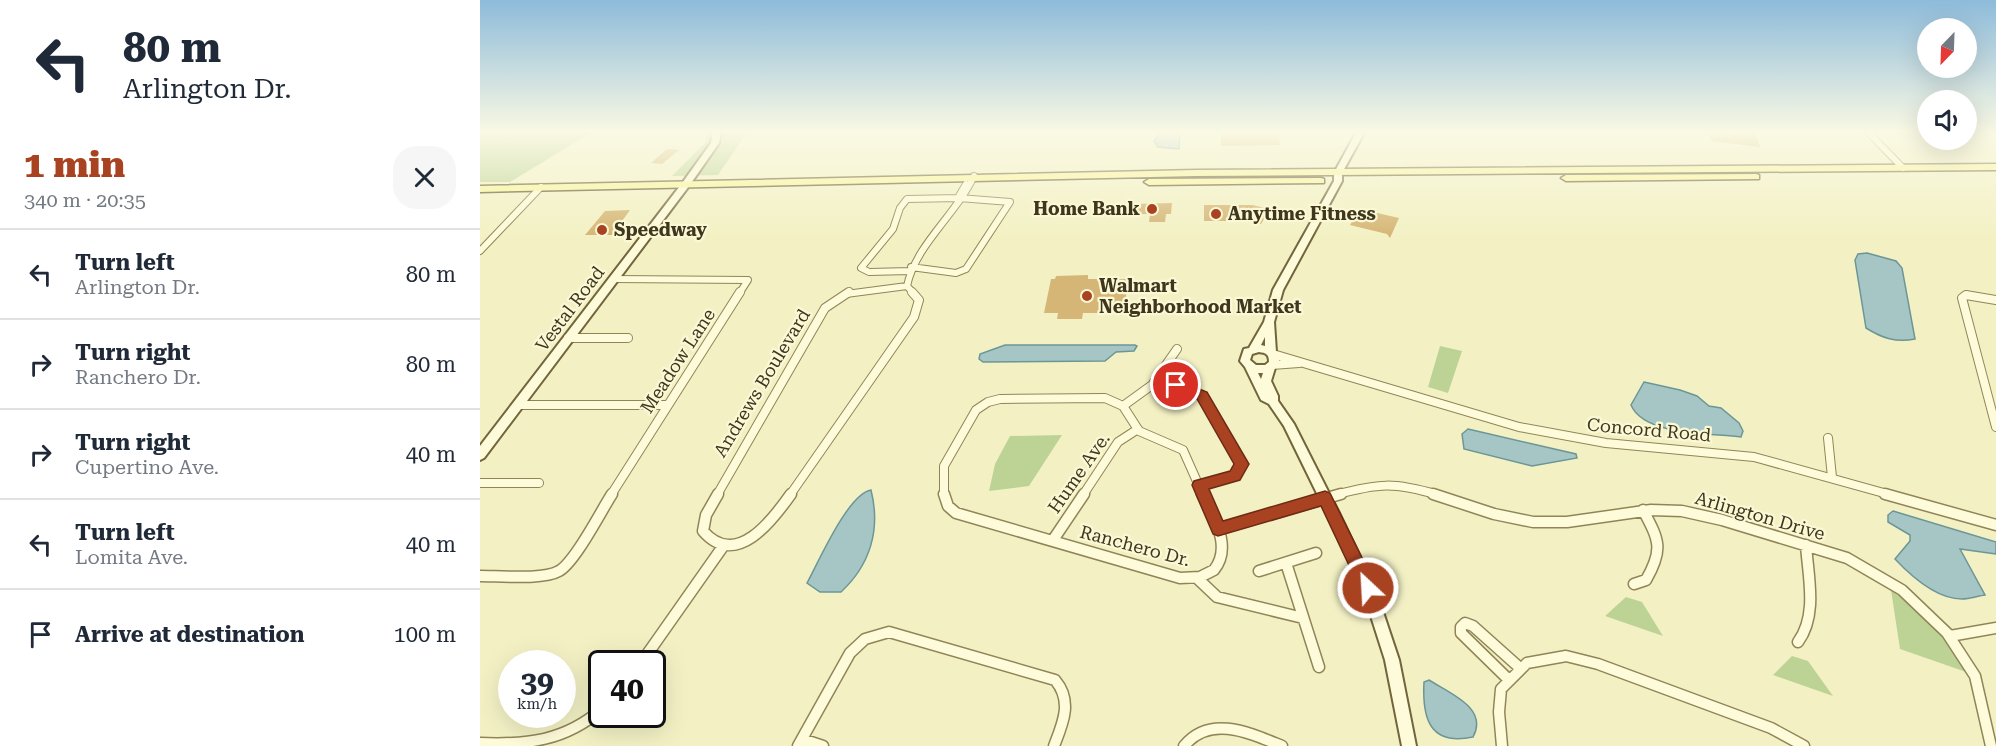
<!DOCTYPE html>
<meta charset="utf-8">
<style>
body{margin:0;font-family:"Roboto Serif",serif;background:#f6f6f7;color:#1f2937;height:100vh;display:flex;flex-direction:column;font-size:22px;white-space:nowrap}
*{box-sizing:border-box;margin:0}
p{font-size:20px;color:#747a83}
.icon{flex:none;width:33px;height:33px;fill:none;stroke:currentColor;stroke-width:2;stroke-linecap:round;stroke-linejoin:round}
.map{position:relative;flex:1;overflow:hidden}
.sheet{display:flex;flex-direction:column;background:#fff;width:480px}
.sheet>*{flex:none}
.hud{background:#fff;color:#1f2937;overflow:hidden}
.needle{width:39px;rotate:203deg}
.fabs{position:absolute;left:1437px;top:18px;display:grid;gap:12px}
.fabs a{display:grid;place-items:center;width:60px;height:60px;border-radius:50%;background:#fff;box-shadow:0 6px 24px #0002;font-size:30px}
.speed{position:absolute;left:18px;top:650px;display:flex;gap:12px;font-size:30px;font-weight:700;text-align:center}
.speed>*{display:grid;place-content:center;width:78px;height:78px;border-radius:50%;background:#fff;box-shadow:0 6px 24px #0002;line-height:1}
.speed small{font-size:15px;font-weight:400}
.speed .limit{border:3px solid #111;border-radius:9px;background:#fff;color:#111}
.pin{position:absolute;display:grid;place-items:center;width:51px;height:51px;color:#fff;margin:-26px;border:3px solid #fff;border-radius:50%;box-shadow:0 2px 6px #0007}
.me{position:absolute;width:66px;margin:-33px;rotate:335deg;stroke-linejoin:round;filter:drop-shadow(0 0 4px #0008)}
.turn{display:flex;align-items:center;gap:21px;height:126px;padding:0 24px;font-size:27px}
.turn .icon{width:78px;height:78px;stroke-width:2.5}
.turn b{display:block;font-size:42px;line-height:51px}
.round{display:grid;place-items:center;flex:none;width:63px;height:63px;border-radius:24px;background:#f6f6f7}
.head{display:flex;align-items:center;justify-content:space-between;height:102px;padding:0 24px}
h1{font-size:36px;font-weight:800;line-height:45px;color:#a84220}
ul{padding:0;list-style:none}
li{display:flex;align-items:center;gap:18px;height:90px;padding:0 24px;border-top:2px solid #e0e1e3}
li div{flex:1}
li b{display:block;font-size:22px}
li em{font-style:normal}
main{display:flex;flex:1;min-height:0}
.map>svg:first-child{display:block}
.green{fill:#bdd396}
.water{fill:#a6c6c5;stroke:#6c9696;stroke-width:1.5}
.building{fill:#d6b676}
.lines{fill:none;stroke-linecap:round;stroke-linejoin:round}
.street-far2-casing{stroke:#918558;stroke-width:8}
.street-far1-casing{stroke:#918558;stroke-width:10}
.street-casing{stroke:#918558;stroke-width:13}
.secondary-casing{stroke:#73653b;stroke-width:4}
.primary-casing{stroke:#5f512c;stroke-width:3}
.street-far2{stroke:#fdfbd9;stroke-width:6}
.street-far1{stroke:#fdfbd9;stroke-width:8}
.street{stroke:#fdfbd9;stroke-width:10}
.secondary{fill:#fdfbd9;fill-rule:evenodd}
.primary{fill:#faf598;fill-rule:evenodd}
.route{fill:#a84220;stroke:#6d2b15;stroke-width:1.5}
.poi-dot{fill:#a84220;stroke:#faf8d5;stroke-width:2}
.labels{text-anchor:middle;stroke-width:4.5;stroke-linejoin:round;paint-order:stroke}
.poi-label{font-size:18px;font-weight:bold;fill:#3f361d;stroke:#faf8d5;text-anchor:start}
.street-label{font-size:18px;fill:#3f361d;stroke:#faf8d5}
</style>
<main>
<section class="sheet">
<div class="hud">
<div class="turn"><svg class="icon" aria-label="left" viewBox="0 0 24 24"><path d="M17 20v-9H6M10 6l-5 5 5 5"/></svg><div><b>80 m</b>Arlington Dr.</div></div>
</div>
<div class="head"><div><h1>1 min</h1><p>340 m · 20:35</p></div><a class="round"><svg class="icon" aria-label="close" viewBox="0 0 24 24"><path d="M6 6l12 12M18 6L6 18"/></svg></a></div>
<ul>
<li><svg class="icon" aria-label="left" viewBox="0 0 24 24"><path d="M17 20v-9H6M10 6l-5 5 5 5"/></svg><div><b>Turn left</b><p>Arlington Dr.</p></div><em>80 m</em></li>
<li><svg class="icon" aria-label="right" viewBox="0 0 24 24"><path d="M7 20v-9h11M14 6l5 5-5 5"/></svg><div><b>Turn right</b><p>Ranchero Dr.</p></div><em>80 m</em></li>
<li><svg class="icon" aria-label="right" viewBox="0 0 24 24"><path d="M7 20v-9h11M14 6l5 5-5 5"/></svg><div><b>Turn right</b><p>Cupertino Ave.</p></div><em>40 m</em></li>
<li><svg class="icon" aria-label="left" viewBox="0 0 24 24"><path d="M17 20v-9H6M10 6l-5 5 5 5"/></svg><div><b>Turn left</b><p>Lomita Ave.</p></div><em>40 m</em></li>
<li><svg class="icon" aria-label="arrive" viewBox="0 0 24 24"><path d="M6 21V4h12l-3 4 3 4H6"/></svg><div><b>Arrive at destination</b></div><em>100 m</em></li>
</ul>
</section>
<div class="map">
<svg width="1516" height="746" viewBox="0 0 1516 746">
<rect width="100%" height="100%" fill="#f3f1c4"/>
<path class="green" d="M0,131H114L30,182H0Z
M224,131H268L238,175L192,176L225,143L226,136Z
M960,346L982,351L968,393L948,387Z
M582,435L549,486L509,491L515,464L530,436Z
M1411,590C1442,613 1468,638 1486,672L1420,649Z
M1146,597L1162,602L1183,636L1125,616Z
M1312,656L1328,661L1353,696L1293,675Z"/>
<path class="water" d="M682,131H700L699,149L678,147L674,141Z
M1387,253L1416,261L1422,268L1435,339C1416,343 1402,338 1386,328L1375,260L1378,254Z
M525,345H655L657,346L654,351L636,352L625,361L503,362L499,359L500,354Z
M1164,382L1200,390L1217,396L1229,406L1241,408L1259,423L1263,431L1261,437C1231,433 1164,436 1151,405Z
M988,429L1096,454L1097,458L1052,466L984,449L982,434Z
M391,490C401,530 390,565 361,592H340L327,583C339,561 368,494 391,490Z
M1413,511L1516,542V554L1480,549L1505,595C1498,596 1489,599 1482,599C1457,599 1431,576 1415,559L1430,541V535L1408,522V515Z
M949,680C969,693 1009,708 993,737C950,746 942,719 944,682Z"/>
<path class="building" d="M765,131L799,133L800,145L741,146V133Z
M1228,131L1261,135L1260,131H1275L1280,147L1231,141Z
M187,149L199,150L182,164L171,163Z
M692,203L691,214H686L685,222H669L670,214H652L653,204Z
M724,205H772L790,209L781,224L767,221H724Z
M880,209L919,218L910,238L907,234L870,225Z
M150,210L132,235H105L125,211Z
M608,275V279H648L644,313H603L602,319H577L578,313H564L571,279H575L576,276Z"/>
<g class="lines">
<defs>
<path id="street-far2" d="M1387,131L1423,168
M482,198L479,196L486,184
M0,251L61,187
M430,271L389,272L381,268L413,229L420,208L427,199L479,198L530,202L486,269L476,273L431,267
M133,279L268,280L259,294
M427,286L434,294
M427,286C436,244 476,215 494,176
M366,294L427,286"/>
<path id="street-far1" d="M1516,300L1486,295L1482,298L1516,427
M88,338H148
M793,354L1039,427L1126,443L1274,457L1411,495
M792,365L819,363
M676,379L722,395L761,464L755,475L720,485
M38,405H186
M643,406L672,385L697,349
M1348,438L1352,477
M0,483H59
M131,495L260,292
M237,495L345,308L369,292
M310,495L434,317L439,300L432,292
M464,495V466L496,410L508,402L520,399L625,398L643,406L659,431L703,450L723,495
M603,495L638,442L658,429
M855,495C899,483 914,482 958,495"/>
<path id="street" d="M238,494L226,515L223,531C256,569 292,521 311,494
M464,494L468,506L476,513L700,578L720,577L734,570C753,546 733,517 722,494
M953,494L1014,514L1053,522H1087L1171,510L1202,511L1242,520L1367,558L1422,590L1467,633L1495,676L1511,746
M1405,494L1516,525
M739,529L861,494
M573,540L604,494
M806,563L839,667
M779,571L836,553
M0,576C19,576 64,580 79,571C95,562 121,511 132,494
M719,580L737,597L823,618
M1154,584L1166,580C1184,549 1179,540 1163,510
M1470,636L1516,628
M1318,642C1338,615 1328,576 1326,545
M161,663L244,545
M1029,680L981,633V627L985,623L993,626L1040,668
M322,739L343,746
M0,743C47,745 85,741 122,709
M318,746L370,653L385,639L409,632L575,680C593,701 583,723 574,746
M704,746C730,714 770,733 802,746
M1022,746L1019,712L1021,689L1047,663L1086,656L1118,664L1291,728L1324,746"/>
<path id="secondary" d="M233,131H241L239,143L209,186L4,458L0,460V446L203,182L231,143Z
M877,131H885L862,173V181L803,290L794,322L796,352L799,356V363L795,368L791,381L798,396V401L814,424L859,513L895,588L919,660L936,746H922L905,660L882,588L849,518L804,426L789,404L781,400L765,367L760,361L764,349L769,348L784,322L793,290L854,181V173ZM785,337V346L781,345ZM779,352C786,353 789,354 789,362L785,365H776L770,360L772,354ZM778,373H783L781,379Z"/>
<path id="primary" d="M1516,164V170L716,176L0,192V186L716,170Z
M1276,174L1279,175V179L1086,181L1081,178L1086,175Z
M841,178L844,179V183L669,185L664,182L669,179Z"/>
</defs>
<use href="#street-far2" class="street-far2-casing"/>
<use href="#street-far1" class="street-far1-casing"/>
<use href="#street" class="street-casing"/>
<use href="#secondary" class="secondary-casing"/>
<use href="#primary" class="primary-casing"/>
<use href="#street-far2" class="street-far2"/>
<use href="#street-far1" class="street-far1"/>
<use href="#street" class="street"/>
<use href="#secondary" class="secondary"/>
<use href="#primary" class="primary"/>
</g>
<linearGradient id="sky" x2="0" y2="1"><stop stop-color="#8dbbda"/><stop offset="0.56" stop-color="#faf9e4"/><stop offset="1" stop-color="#faf9e4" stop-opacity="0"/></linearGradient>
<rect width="1516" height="236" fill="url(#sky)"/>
<path class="route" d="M696,380L727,392L769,464L760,480L729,489L743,521L845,491L850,493L897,588L894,593L888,596L882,593L841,506L738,536L733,534L712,485L714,481L750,471L754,464L717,399L692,389V382Z"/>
<g class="poi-dot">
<circle cx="672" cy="209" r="6"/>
<circle cx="736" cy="214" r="6"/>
<circle cx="122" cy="230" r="6"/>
<circle cx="607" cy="296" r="6"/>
</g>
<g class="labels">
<g class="poi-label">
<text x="660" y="215" text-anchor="end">Home Bank</text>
<text x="748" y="220">Anytime Fitness</text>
<text x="134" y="236">Speedway</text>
<text x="619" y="292">Walmart<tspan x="619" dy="21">Neighborhood Market</tspan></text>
</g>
<g class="street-label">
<text transform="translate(90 309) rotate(-53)" y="6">Vestal Road</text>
<text transform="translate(198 361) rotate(-57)" y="6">Meadow Lane</text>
<text transform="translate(282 383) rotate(-59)" y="6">Andrews Boulevard</text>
<text transform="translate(1169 430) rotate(5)" y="6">Concord Road</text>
<text transform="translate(599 473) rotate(-55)" y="6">Hume Ave.</text>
<text transform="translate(1280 516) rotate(16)" y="6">Arlington Drive</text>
<text transform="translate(655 546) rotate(15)" y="6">Ranchero Dr.</text>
</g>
</g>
</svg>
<div class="fabs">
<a><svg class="needle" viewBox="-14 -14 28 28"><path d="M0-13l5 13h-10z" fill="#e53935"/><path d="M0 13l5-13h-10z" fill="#747a83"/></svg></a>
<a><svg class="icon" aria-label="sound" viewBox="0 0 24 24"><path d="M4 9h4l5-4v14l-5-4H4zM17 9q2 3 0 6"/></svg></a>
</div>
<div class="speed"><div>39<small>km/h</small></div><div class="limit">40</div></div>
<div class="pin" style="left:696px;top:385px;background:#d93025"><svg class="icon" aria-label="arrive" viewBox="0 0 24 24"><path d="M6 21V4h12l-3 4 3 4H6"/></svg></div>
<svg class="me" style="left:888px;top:588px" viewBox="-20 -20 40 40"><circle r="17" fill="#a84220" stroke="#fff" stroke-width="3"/><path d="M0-11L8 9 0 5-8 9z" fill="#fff"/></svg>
</div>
</main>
